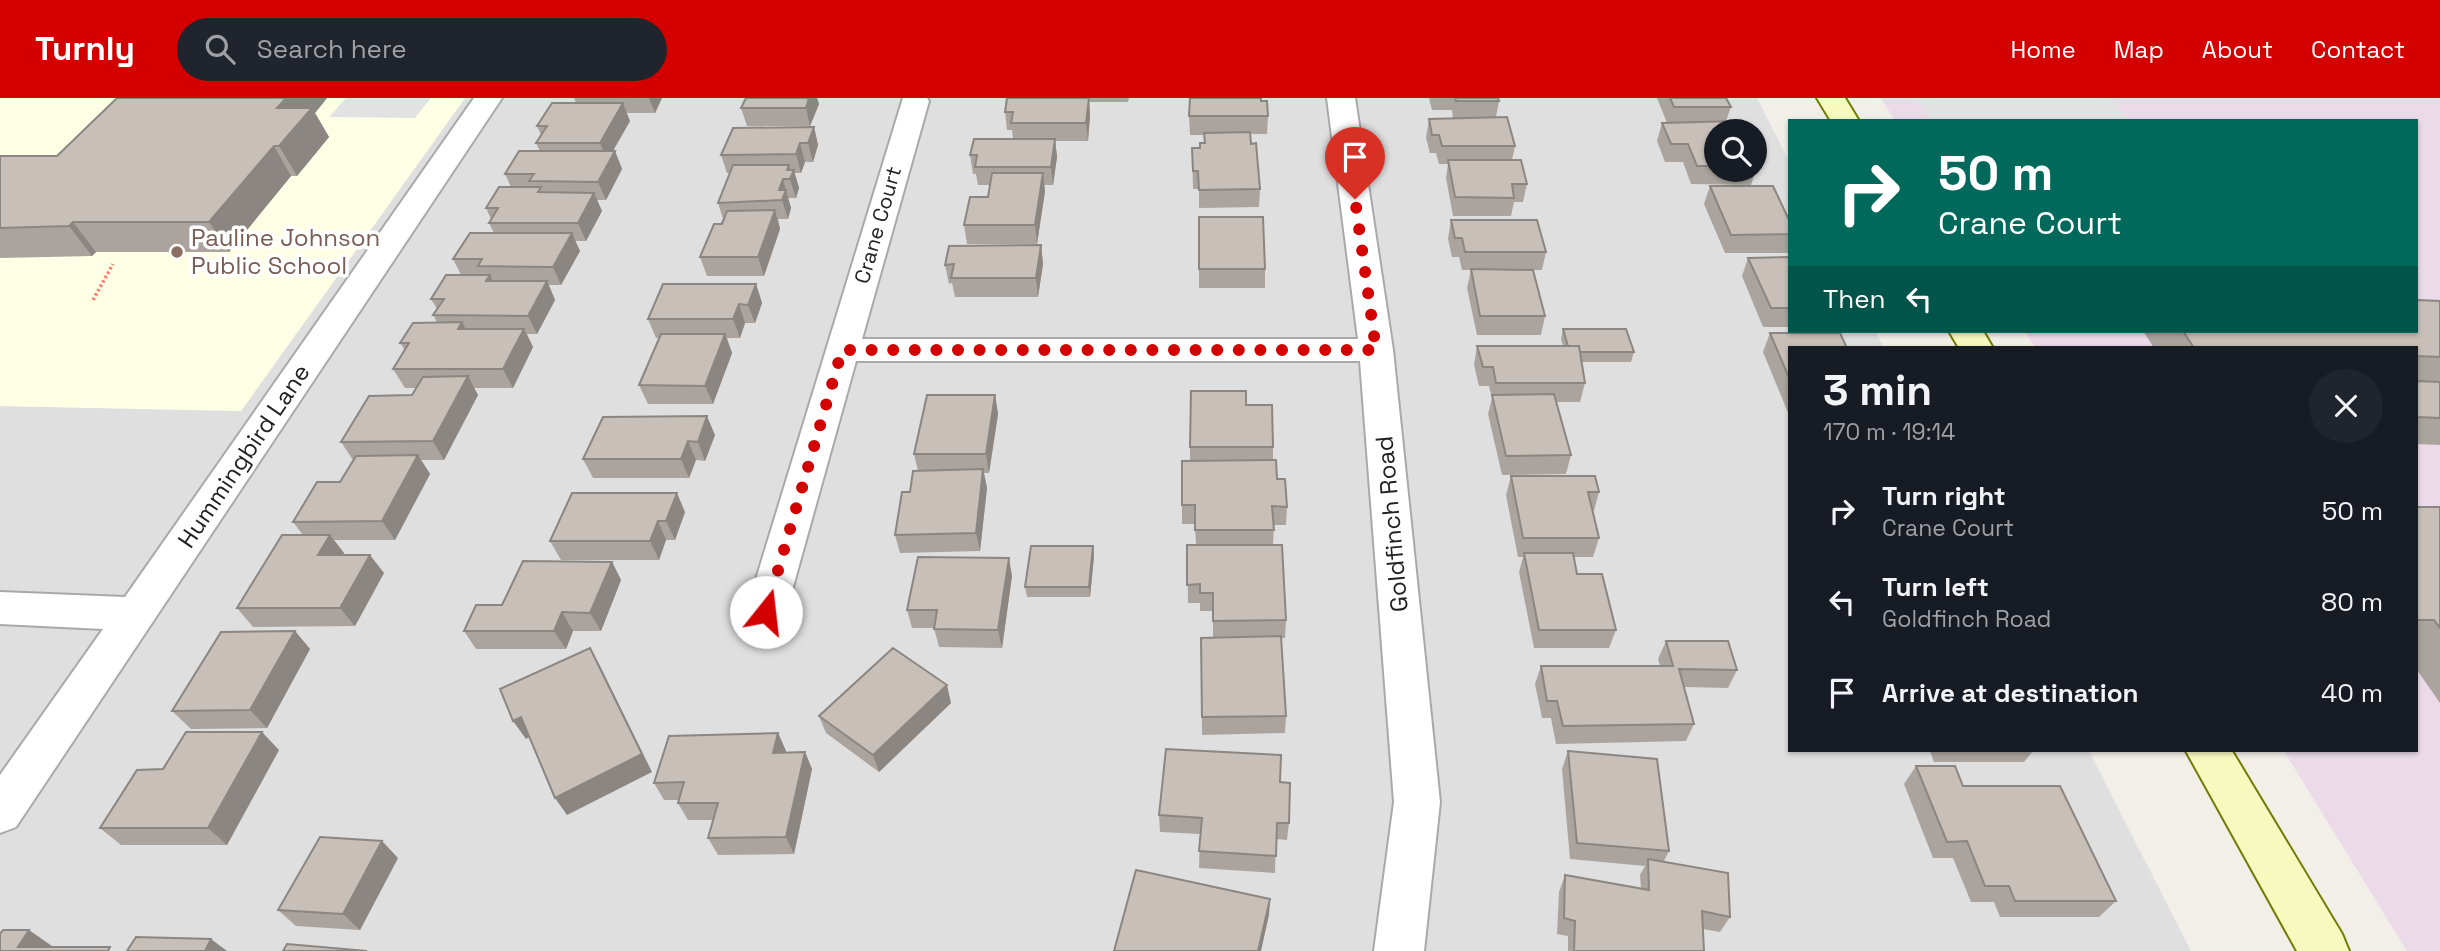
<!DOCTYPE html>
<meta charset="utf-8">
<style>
body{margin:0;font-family:"Space Grotesk",sans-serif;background:#20242c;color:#f1f3f6;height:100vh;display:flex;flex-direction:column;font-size:26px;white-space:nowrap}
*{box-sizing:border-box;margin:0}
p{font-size:23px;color:#9ea1a6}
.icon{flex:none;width:38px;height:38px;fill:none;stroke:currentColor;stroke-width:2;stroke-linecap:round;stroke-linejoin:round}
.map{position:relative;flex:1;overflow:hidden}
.details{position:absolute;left:1788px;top:248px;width:630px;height:406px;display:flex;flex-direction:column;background:#171b24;border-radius:0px;box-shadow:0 2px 5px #0004}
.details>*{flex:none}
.guide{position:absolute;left:1788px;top:21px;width:630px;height:214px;border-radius:0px;box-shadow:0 2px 5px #0004;background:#00695c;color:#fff;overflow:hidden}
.controls{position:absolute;left:1704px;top:21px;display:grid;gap:14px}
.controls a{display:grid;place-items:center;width:63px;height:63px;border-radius:50%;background:#171b24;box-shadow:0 2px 5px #0004;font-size:35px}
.pin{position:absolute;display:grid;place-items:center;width:60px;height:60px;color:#fff;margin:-72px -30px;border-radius:50% 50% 50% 0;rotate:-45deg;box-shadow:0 0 7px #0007}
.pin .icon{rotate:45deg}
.me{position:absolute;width:77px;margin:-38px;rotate:16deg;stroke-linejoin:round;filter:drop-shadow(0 0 5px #0008)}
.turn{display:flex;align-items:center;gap:24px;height:147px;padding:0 35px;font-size:32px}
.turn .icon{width:91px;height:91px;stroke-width:2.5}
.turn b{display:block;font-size:49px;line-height:60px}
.then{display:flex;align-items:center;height:66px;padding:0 35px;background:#0003;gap:14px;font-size:26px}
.round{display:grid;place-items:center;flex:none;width:74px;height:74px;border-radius:37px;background:#20242c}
.overview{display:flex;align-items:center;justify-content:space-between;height:119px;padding:0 35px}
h1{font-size:42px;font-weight:800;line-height:52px}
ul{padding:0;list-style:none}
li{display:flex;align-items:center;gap:21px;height:91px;padding:0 35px}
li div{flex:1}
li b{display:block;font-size:26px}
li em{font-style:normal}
header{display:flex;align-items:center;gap:42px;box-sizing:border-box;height:98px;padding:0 35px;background:#d40000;color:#fff}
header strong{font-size:33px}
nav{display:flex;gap:38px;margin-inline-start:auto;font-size:24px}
.search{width:490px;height:63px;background:#20242c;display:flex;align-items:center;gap:18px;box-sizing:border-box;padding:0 24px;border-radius:38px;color:#9ea1a6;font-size:26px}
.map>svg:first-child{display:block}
.residential{fill:#e0dfdf;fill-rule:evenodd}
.industrial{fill:#ebdbe8}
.education{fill:#ffffe5}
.parking{fill:#e2e2e2}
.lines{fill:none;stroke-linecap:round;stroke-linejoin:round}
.street-casing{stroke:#a9a9a9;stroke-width:4}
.secondary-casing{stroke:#707d05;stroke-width:4}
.path{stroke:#fa8072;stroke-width:3.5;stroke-dasharray:2.5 2.5;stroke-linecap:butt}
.street{fill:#fff;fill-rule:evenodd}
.secondary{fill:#f7fabf;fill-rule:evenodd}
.wall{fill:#aba49e}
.shaded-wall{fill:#8b8681}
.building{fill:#c7bfb8;stroke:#8b8681;stroke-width:2}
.route{stroke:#d40000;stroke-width:12;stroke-dasharray:0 21.6}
.education-dot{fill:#8d6e63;stroke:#fff;stroke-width:2.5}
.labels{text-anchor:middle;stroke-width:7;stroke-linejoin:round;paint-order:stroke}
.far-street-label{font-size:21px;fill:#222;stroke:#fff}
.education-label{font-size:24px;fill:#785e54;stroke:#fff;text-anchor:start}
.street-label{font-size:24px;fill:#222;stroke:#fff}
</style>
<header>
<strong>Turnly</strong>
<div class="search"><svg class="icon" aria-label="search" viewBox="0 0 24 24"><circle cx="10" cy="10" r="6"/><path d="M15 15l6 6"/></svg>Search here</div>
<nav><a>Home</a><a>Map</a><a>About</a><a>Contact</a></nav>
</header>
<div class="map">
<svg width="2440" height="853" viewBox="0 0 2440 853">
<rect width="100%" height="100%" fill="#f2efe9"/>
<path class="residential" d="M465,0H1757L1790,65V233H1875L1884,250H1790V653H2089L2191,853H0V308L241,313ZM1717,33H1755V72H1717Z"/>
<path class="industrial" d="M1881,0H2440V853H2407L2284,653H2417V250H2035L2025,233H2417V23H1895Z"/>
<path class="education" d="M0,0H465L241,313L0,308Z"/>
<path class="parking" d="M346,0H431L415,20L329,19Z
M1917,0H2109L2131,23H1932Z"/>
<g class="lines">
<defs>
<path id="street" d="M474,0H502L16,729L0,735V677L103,531L0,526V494L125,499Z
M903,0H927L929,3L862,241H1358L1327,0H1355L1393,252L1440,704L1424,853H1374L1394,704L1360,263H856L786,514L780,525L766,530L752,525L746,514Z"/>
<path id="secondary" d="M1817,0H1845L1859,23H1831Z
M1949,233H1983L1993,250H1959Z
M2186,653H2232L2342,836L2349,853H2297Z"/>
</defs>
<use href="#street" class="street-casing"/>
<use href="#secondary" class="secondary-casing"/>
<path class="path" d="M93,202L113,166"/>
<use href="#street" class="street"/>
<use href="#secondary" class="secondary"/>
</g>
<path class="wall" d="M117,0H327L315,15L329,39L297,78H291L229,154H96L92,158L0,160V58H57Z
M574,0H662L655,15H626L630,23L613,53H615L622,71L606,102H597L602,113L586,143H575L580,153L561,187H549L555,202L537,236H527L533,249L513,290H474L478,297L444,362H421L430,376L395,442H334L344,455L343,457L384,475L355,528L253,529L237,510L303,437L293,424L340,384L353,362L341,344L412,297L416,290H405L393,271L405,252L400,245L437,224L433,217L437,211L431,201L461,177L453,161L494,135L489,125L491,121L486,110L511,89L505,76L540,53L536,45L541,37L537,28L576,5Z
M746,0H817L819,6L810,28H747L741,10Z
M1007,0H1129L1128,4H1089L1090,17L1088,43H1055L1057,59L1053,87H1044L1045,93L1037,146H967L964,127L988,99L990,87H978L976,76H973L970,57L1013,41L1012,32H1007L1005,14Z
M1429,0H1498L1499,3L1496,19L1515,48L1512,62L1527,86L1523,104H1514L1511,118H1453L1446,80L1448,66H1439L1436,55H1430L1426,40L1429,21H1453L1452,12H1432Z
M1657,0H1726L1731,9L1726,23L1717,33V72H1755V63L1757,68L1751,87L1691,86L1683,64H1665L1657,43L1662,25H1667Z
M1261,3L1268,18L1267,36H1250L1260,91L1259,109L1199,110V91H1193L1192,50H1200L1204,45V37H1190L1189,18Z
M814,29L818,47L813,64H805L801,75H794L799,90L796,100H788L791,110L788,121H778L780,131L764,178H707L700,159L723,121L718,105L730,75H727L721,57Z
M1710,88L1790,124V152L1789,155H1725L1704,106Z
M1199,119L1265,171V190H1199Z
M1451,122L1546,154L1542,172H1533L1545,218L1541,237H1477L1467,190L1471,172H1462L1459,159H1452L1448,141Z
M1041,147L1043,166L1038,199H955L952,185L949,186L945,167Z
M1790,159V229H1763L1742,178L1748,160Z
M756,186L762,205L755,225H745L740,240H727L732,255L713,306H648L639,287L659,240H656L648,221Z
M2440,203V347L2417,346V250H2154L2143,233H2417Z
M1563,231L1634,254L1631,264H1582L1585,285L1580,304H1556L1571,357L1566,376L1502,377L1488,316L1492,300L1489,288H1479L1474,267L1477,248H1563L1561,241Z
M1770,235L1790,250V317H1789L1763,254Z
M995,297L998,316L989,375H984L987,390L980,453L900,455L895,437L918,373L914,356Z
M1246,307L1273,349V362L1277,381L1287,409L1286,427H1274L1273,447L1286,522L1285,540H1281L1286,618L1285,635L1202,637L1201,540L1213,539V513H1200V505H1188L1187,447H1196L1195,426H1182V407L1190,363V349Z
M715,337L705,363L696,362L689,380H593L583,361Z
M1511,378L1599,394L1594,413H1592L1599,440L1593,459H1574L1577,476L1616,532L1609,550H1534L1519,474L1523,459H1518L1506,397Z
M2417,409H2440V605L2417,572Z
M685,414L675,442H666L659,462H561L550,443Z
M1093,448L1094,458L1090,499H1027L1025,489Z
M612,464L621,482L601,533H573L566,551H476L464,533L502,507Z
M1012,478L1002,550L939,549L934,530H912L907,512Z
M295,533L310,551L267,630L191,631L172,613Z
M1666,543L1737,572L1728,590L1684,589L1694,626L1686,643L1556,646L1551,620H1542L1535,586L1541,568H1660L1658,561Z
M951,605L879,674L826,635L819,618Z
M778,635L786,653V654H805L812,671L794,756L718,757L708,740L713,722H688L678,705L679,702H664L654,685Z
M279,652L227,747H121L100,730L163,671Z
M1568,653L1669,753L1664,763L1730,819L1720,834L1703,831L1704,853H1568V838L1557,836L1559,794L1565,777L1641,790L1640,777L1645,768L1570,761L1562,671Z
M1930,653H2033L2024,664H1934Z
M1916,668L1963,688L2116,803L2099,819H2000L1994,804H1971L1953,760H1933L1904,686Z
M1280,684L1289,725L1287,742L1276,741L1275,775L1199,770L1200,736L1160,734L1159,717Z
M398,760L360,832L296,828L278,812Z"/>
<path class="shaded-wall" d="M286,0H327L315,15L329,39L297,78L279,48L277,10Z
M649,0H662L655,15Z
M809,0H817L819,6L810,28L806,10Z
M1089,0L1090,17L1088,43L1086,25Z
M623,5L630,23L607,63L600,45Z
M814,29L818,47L813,64L808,45Z
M1055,41L1057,59L1053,87L1051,69Z
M800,45L805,64L801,75L796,56Z
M274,48L291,78L229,154L209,124Z
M615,53L622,71L606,102L598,84Z
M789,67L792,77L794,72L799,90L796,100L787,72Z
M1043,75L1045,93L1037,146L1035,127Z
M783,81L791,110L788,121L779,92Z
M594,95L602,113L586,143L578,125Z
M775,112L780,131L764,178L758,159Z
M73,124L96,154L92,158L69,128Z
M572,135L580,153L561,187L553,169Z
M1041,147L1043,166L1038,199L1036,180Z
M490,177L499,196L486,183Z
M547,183L555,202L537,236L528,218Z
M756,186L762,205L755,225L748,207Z
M739,206L745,225L740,240L733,221Z
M462,224L472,243L458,231Z
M524,231L533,249L513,290L503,271Z
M725,236L732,255L713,306L705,288Z
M468,278L478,297L444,362L433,343Z
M995,297L998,316L989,375L986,356Z
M707,318L715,337L705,363L698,344Z
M688,343L696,362L689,380L681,361Z
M418,357L430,376L395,442L382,423Z
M983,371L987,390L980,453L976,435Z
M677,395L685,414L675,442L666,423Z
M658,423L666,442L659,462L650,443Z
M330,437L344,455L332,475L318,457Z
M1093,448L1094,458L1090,499L1089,489Z
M370,457L384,475L355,528L340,510Z
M1009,460L1012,478L1002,550L998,532Z
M612,464L621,482L601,533L590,515Z
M562,514L573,533L566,551L554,533Z
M295,533L310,551L267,630L250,612Z
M590,550L600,568L652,674L567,717L555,700Z
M947,587L951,605L879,674L873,657Z
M521,619L533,637L526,641L513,623Z
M262,634L279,652L227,747L208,730Z
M778,635L786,653L781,672L773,655Z
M805,654L812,671L794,756L786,739Z
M382,743L398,760L360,832L343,816Z
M1270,801L1269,817L1261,853H1258Z
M29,832L52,848L49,853L18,849Z
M211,841L227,853H205Z"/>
<path class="building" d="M117,0H286L277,10H312L279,48H274L209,124H73L69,128L0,130V58H57Z
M746,0H809L806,10H741Z
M1007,0H1089L1086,25H1011L1013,14H1005Z
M1190,0H1261V3H1267L1268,18H1189Z
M1455,0H1498L1499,3H1456Z
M1670,0H1726L1731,9H1674Z
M552,5H623L600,45H536L547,28H537Z
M1507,19L1515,48H1442L1439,37H1432L1429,21Z
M1737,23L1742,33H1717V68H1697L1688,46H1671L1662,25Z
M814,29L808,45H800L796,56L721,57L733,30Z
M1250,34L1251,46L1256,45L1260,91L1199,92L1198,73H1193L1192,50H1200V45H1205L1204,35Z
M974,41H1055L1051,69H975L977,57H970Z
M519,53H615L598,84L529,83L534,76H505Z
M1448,62H1521L1527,86H1512L1514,100L1455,99Z
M733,67H789L787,72H794L790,81H783L779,92H786L782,102L718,105Z
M992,75H1043L1035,127H964L970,99H988Z
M1710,88H1773L1790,124V136L1731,137Z
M499,89H541L538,94L594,95L578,125H489L498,110H486Z
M775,112L758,159H700L714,126H722L727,113Z
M1199,119H1263L1265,171H1199Z
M1451,122H1537L1546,154H1465L1462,140H1455Z
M470,135H572L553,169L478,168L482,161H453Z
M1041,147L1036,180H951L954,166L945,167L949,148Z
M1790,159V210H1771L1748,160Z
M1471,171L1533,172L1545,218H1480Z
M446,177H490L486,183H547L528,218L433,217L444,201H431Z
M663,186H756L748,207L739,206L733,221H648Z
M2417,202L2440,203V259L2417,258V250H2194L2183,233H2417Z
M462,224L458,231H524L503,271H393L409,245H400L413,225Z
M1563,231H1626L1634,254H1580L1579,248H1568Z
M1770,235H1840L1847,250H1790V282Z
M661,236H725L705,288L639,287Z
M1477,248H1579L1585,285H1496L1493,269H1483Z
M468,278L433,343L341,344L369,298L412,297L423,279Z
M2417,283L2440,284V320L2417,319Z
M1191,293H1246V307H1272L1273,349H1190Z
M1554,296L1571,357L1506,358L1492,297Z
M927,297H995L986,356H914Z
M707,318L698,344L688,343L681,361H583L603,319Z
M418,357L382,423L293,424L317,384H340L356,358Z
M1276,362L1277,381H1285L1287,409L1272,408L1274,432H1195V407H1182V363Z
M983,371L976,435L895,437L902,394H910L913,373Z
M1511,378H1595L1599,394H1588L1599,440H1523Z
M572,395H677L666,423H658L650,443H550Z
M2417,409H2440V530L2434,522H2417Z
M282,437H330L318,457H370L340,510H237Z
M1187,447H1282L1286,522L1213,523V495H1200V486L1187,487Z
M1031,448H1093L1089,489H1025Z
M1524,455H1573L1577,476H1602L1616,532H1539Z
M918,459L1009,460L998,532L934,531L937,512H907Z
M523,463L612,464L590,515L562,514L554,533H464L476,507H502Z
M295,533L250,612L172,613L221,534Z
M1281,538L1286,618L1202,619L1201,540Z
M1666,543H1728L1737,572L1679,571L1694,626L1563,628L1557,603H1547L1541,568H1673Z
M590,550L642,656L555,700L521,619L513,623L500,591Z
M893,550L947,587L873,657L819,618Z
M186,634H262L208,730H100L137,672L163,671Z
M778,635L773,655L805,654L786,739L708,740L718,705H678L684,684L654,685L669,638Z
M1166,651L1281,657L1280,684L1290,685L1289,725H1277L1276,758L1199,753L1202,720L1159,717Z
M1568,653L1657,661L1669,753L1577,745Z
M1916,668H1955L1963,688H2060L2116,803H2015L2009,788H1985L1967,743L1947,744Z
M320,739L382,743L343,816L278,812Z
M1648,761L1728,775L1730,819L1702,813L1704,853H1574L1575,823L1564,820L1565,777L1649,792Z
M1136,772L1270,801L1258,853H1114Z
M3,832H29L18,849H110L108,853H0V836Z
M136,839L211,841L205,853H127Z
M287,846L367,853H283Z"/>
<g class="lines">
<path class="route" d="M766,514L842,252H1376L1355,101"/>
</g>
<circle class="education-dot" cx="177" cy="154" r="7"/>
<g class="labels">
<g class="far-street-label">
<text transform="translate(878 127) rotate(-74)" y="7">Crane Court</text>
</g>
<g class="education-label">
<text x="191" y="148">Pauline Johnson<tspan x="191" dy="28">Public School</tspan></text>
</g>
<g class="street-label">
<text transform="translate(244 358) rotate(-56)" y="8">Hummingbird Lane</text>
<text transform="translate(1392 426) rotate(-95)" y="8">Goldfinch Road</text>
</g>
</g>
</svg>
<div class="controls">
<a><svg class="icon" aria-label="search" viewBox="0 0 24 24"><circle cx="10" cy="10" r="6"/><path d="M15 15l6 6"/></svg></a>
</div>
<div class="pin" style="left:1355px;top:101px;background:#d93025"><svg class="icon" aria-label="arrive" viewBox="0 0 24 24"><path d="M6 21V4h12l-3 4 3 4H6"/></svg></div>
<svg class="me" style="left:766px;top:514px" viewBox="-20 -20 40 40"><circle r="19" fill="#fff"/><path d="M0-13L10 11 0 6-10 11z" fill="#d40000"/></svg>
<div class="guide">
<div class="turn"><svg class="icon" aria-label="right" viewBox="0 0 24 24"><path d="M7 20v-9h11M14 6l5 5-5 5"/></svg><div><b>50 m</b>Crane Court</div></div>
<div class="then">Then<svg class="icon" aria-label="left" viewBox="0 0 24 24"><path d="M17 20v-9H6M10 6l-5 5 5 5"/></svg></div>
</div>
<section class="details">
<div class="overview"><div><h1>3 min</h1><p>170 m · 19:14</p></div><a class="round"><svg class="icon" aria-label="close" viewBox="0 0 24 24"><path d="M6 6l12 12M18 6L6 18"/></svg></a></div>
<ul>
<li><svg class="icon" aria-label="right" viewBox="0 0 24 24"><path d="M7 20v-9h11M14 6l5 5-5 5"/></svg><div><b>Turn right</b><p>Crane Court</p></div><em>50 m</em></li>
<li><svg class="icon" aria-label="left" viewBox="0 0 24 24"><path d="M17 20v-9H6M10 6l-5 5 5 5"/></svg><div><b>Turn left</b><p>Goldfinch Road</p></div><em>80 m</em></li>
<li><svg class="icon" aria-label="arrive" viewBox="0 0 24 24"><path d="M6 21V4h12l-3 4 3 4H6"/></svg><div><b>Arrive at destination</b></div><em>40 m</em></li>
</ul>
</section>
</div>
